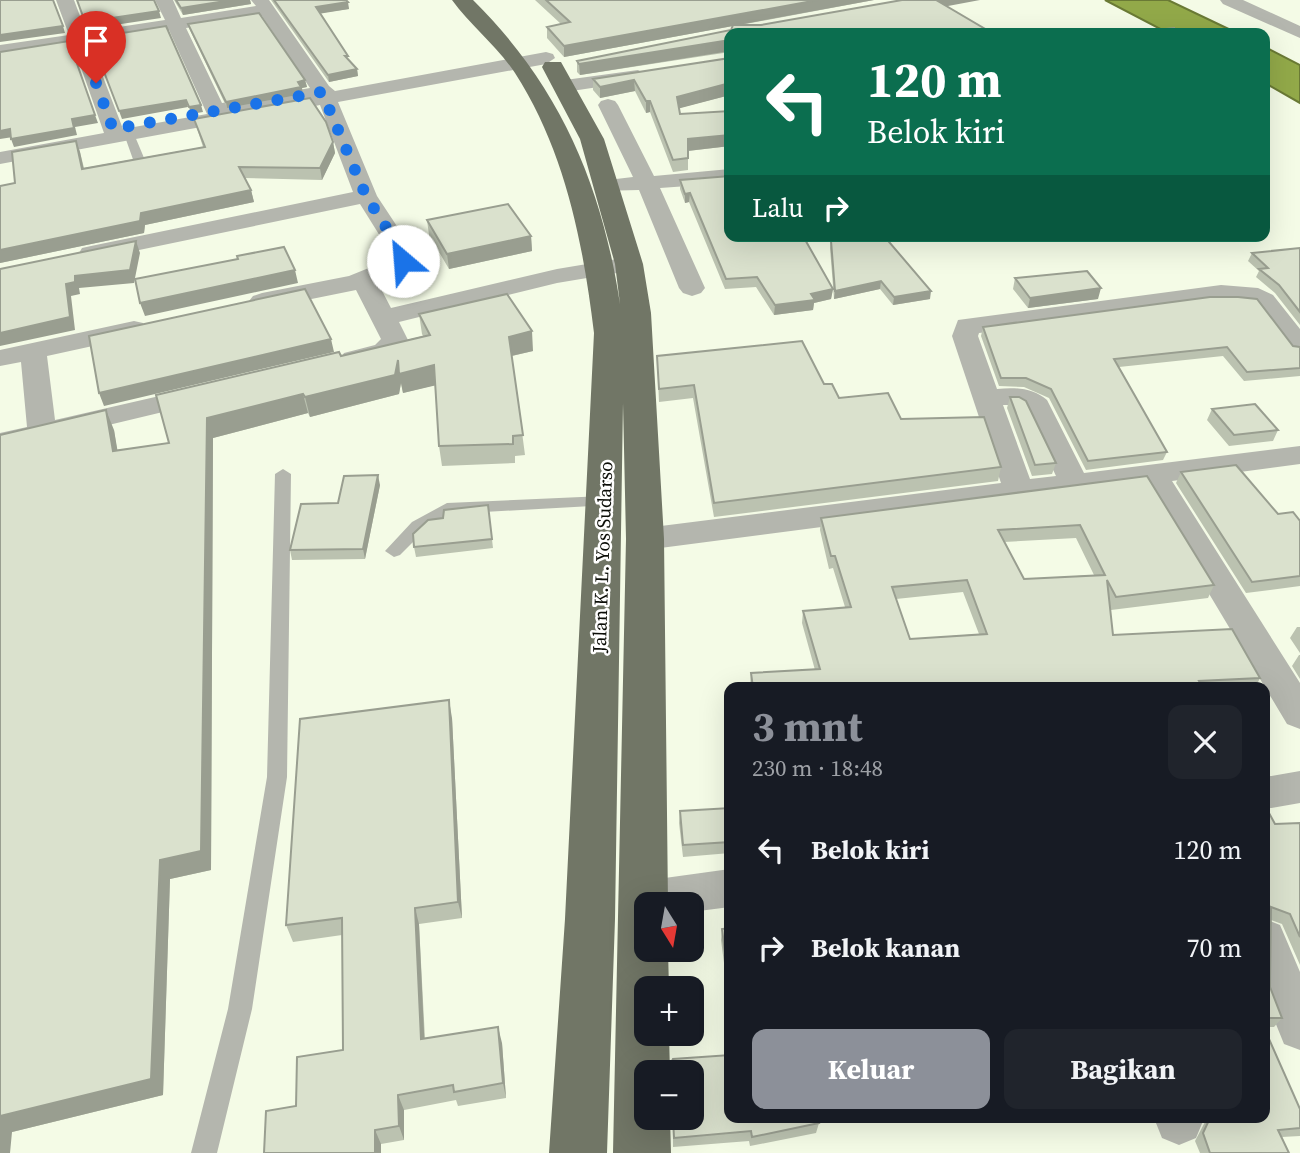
<!DOCTYPE html>
<html lang="id">
<meta charset="utf-8">
<style>
body{margin:0;font-family:"Source Serif 4",serif;background:#20242c;color:#f1f3f6;height:100vh;display:flex;flex-direction:column;font-size:26px;white-space:nowrap}
*{box-sizing:border-box;margin:0}
p{font-size:23px;color:#9ea1a6}
.icon{flex:none;width:38px;height:38px;fill:none;stroke:currentColor;stroke-width:2;stroke-linecap:round;stroke-linejoin:round}
.map{position:relative;flex:1;overflow:hidden}
.sheet{position:absolute;left:724px;top:682px;width:546px;height:441px;display:flex;flex-direction:column;background:#171b24;border-radius:14px;box-shadow:0 7px 28px #0002}
.sheet>*{flex:none}
.guide{position:absolute;left:724px;top:28px;width:546px;height:214px;border-radius:14px;box-shadow:0 7px 28px #0002;background:#0b6e4f;color:#fff;overflow:hidden}
.needle{width:46px;rotate:169deg}
.tools{position:absolute;left:634px;top:892px;display:grid;gap:14px}
.tools a{display:grid;place-items:center;width:70px;height:70px;border-radius:14px;background:#171b24;box-shadow:0 7px 28px #0002;font-size:35px}
.pin{position:absolute;display:grid;place-items:center;width:60px;height:60px;color:#fff;margin:-72px -30px;border-radius:50% 50% 50% 0;rotate:-45deg;box-shadow:0 0 7px #0007}
.pin .icon{rotate:45deg}
.me{position:absolute;width:77px;margin:-38px;rotate:333deg;stroke-linejoin:round;filter:drop-shadow(0 0 5px #0008)}
.turn{display:flex;align-items:center;gap:24px;height:147px;padding:0 28px;font-size:32px}
.turn .icon{width:91px;height:91px;stroke-width:2.5}
.turn b{display:block;font-size:49px;line-height:60px}
.then{display:flex;align-items:center;height:66px;padding:0 28px;background:#0003;gap:14px;font-size:26px}
.round{display:grid;place-items:center;flex:none;width:74px;height:74px;border-radius:14px;background:#20242c}
.overview{display:flex;align-items:center;justify-content:space-between;height:119px;padding:0 28px}
h1{font-size:42px;font-weight:700;line-height:52px;color:#8c9099}
.action{display:flex;gap:14px;margin-top:auto;padding:14px 28px}
.action a{flex:1;height:80px;border-radius:14px;background:#8c9099;color:#fff;font-size:28px;font-weight:700;line-height:80px;text-align:center}
.action a+a{background:#20242c;color:#f1f3f6}
ul{padding:0;list-style:none}
li{display:flex;align-items:center;gap:21px;height:98px;padding:0 28px}
li div{flex:1}
li b{display:block;font-size:26px}
li em{font-style:normal}
.map>svg:first-child{display:block}
.water{fill:#92a949;stroke:#6a7a35;stroke-width:2}
.lines{fill:none;stroke-linecap:round;stroke-linejoin:round}
.service{fill:#b4b6ae;fill-rule:evenodd}
.minor{fill:#b4b6ae;fill-rule:evenodd}
.trunk{fill:#717666;fill-rule:evenodd}
.wall{fill:#bbc2b0;fill-rule:evenodd}
.shaded-wall{fill:#999e90}
.building{fill:#dae1cd;stroke:#999e90;stroke-width:2;fill-rule:evenodd}
.route{stroke:#1a73e8;stroke-width:12;stroke-dasharray:0 21.6}
.labels{text-anchor:middle;stroke-width:5;stroke-linejoin:round;paint-order:stroke}
.street-label{font-size:19px;fill:#0b0d07;stroke:#fff}
</style>
<div class="map">
<svg width="1300" height="1153" viewBox="0 0 1300 1153">
<rect width="100%" height="100%" fill="#f4fbe6"/>
<path class="water" d="M1105,0H1168L1237,33H1168Z
M1265,47L1300,65V103L1265,83Z"/>
<g class="lines">
<path class="service" d="M129,131L134,134L147,165L145,167L135,165L124,134Z
M283,469L291,474L287,777L252,1009L217,1153H191L228,1009L267,777L275,474Z
M604,496L610,497L612,501L610,505L449,514L430,525L400,555L394,557L385,551L412,522L447,503Z"/>
<path class="minor" d="M56,0H74L86,32L165,20L155,0H173L181,18L256,6L251,0H269L329,86L335,91L546,52L553,54L555,58L546,64L338,102L377,196L414,252L415,262L400,275L378,283L391,308L557,269L629,257L638,259L641,264L638,269L629,271L557,283L399,322L408,340C395,359 367,370 344,365L340,359L344,353L375,345L381,339L356,290L262,309L253,306L249,301L253,296L262,293L349,276L391,259L390,252L360,204L91,260L82,258L79,253L82,248L91,246L353,192L320,105L305,108L295,102L247,111L249,114L246,118L239,120L0,164V152L104,133L73,45L0,57V45L69,35ZM262,16L310,88L222,103L186,28ZM169,30L207,114L123,129L90,43Z
M1220,0H1243L1300,26V38L1223,4Z
M638,70L648,76L645,80L565,92L555,86L565,80Z
M608,99L615,101L618,105L654,176L730,169V183L660,188L705,288L701,293L692,296L683,293L679,288L639,190L599,191L596,186L599,181L633,177L598,105L601,101Z
M1221,285L1258,288L1273,295L1300,329V355L1291,353L1255,305L1221,301L1102,319L979,333L978,336L997,389C1015,387 1033,388 1047,400L1084,473L1300,446V464L1172,481L1300,683V729L1287,724L1144,485L645,550L634,547L629,539L634,531L645,528L1001,483L952,336L958,320ZM1003,405H1017L1025,410L1056,476L1030,479Z
M134,321L143,323L147,329L143,335L47,356L55,420L203,386L213,388L217,394L213,400L0,451V433L27,427L21,362L0,366V350Z
M1300,771V803L1265,809V777Z
M730,869V907L691,912V905H646V919L628,913L622,900L628,887L643,881Z
M1265,919L1280,925L1300,972V1050L1284,1044L1265,997Z
M1154,1118H1202L1203,1121L1196,1138L1179,1145L1162,1138Z"/>
<path class="trunk" d="M452,0H473C560,86 602,185 620,304L615,264L580,139L542,67L545,62H561L604,139L643,264L651,313L664,539L668,905H646V950H668L669,989H646V1034H669L670,1073H646V1118H670L671,1153H613L626,539L623,403L615,919L607,1153H549L565,919L594,333C583,242 565,151 515,73C497,46 471,26 452,0Z"/>
</g>
<path class="wall" d="M174,0H250L251,4L183,15Z
M271,0H346L349,9L320,13L348,60L357,69L358,76L329,82Z
M535,0H874L740,25L730,33V52L580,75L577,72V61L731,30L733,26L564,57L547,38V27L561,24Z
M188,24L305,80L307,87L302,88L303,94L227,108L190,30Z
M730,58V95L679,108L680,114L730,111V146L688,151V170L673,172L650,112L646,113L635,91L600,98L593,90V79Z
M194,119L333,142L335,153L322,180L245,178L251,190L254,202L145,225L144,233L0,263V186L15,183L76,141L80,152L84,168L203,147Z
M680,180L833,289L831,299L814,303L813,310L774,315L756,287L725,289L689,202L685,203L680,189Z
M427,220L531,236L532,251L449,269L429,235Z
M831,241L930,299L893,305L880,289L834,299L830,248Z
M1300,248V325L1275,293L1256,277L1259,271L1248,261L1252,253Z
M1015,278L1098,299L1028,308L1013,289Z
M419,314L533,351L512,356L525,455L515,456V463L442,466L439,446L435,385L403,393L401,383L399,394L310,417L308,413L213,438L211,870L170,879L163,1095L12,1132L0,1153L114,430L117,450L169,443L341,356L423,336L422,334Z
M983,327L1293,346L1300,347V376L1244,381L1223,356L1119,367L1167,452L1163,460L1086,470L1049,398L1024,387L999,386L981,336Z
M657,356L824,384L839,398L901,419L1001,467L998,481L714,517L693,398L659,402Z
M1010,397L1056,463L1052,474L1032,476L1007,408Z
M1212,409L1278,430L1273,441L1229,446L1207,420Z
M1181,472L1278,514L1300,521V586L1246,593L1176,483Z
M1147,476L1214,585L1208,598L1111,610L1110,607L1113,635L1260,678L1255,688H750L751,673L815,670L802,623L803,611L845,607L833,568L829,569L820,530L821,518ZM1076,538L1094,575L1024,579L1004,542ZM963,592L979,634L910,639L896,599Z
M380,485L365,559L292,560L290,550L338,503Z
M488,505L493,548L416,557L414,547L443,518Z
M1297,627H1300V653L1290,638Z
M1299,655H1300V679L1292,666Z
M452,718L462,918L419,924L425,1039L502,1043L506,1098L458,1106L456,1100L404,1110V1140L381,1144V1153H264L296,1106L343,1050L342,935L293,942L286,925Z
M730,808V853L683,857L679,823L680,811Z
M1265,813L1275,824L1300,823V965L1282,924L1271,920L1270,987L1282,1018L1274,1027H1265Z
M730,928V986H727L721,940L722,929Z
M670,1065L819,1123L816,1133L750,1146L749,1141L673,1147V1118H691Z
M1300,1109V1136L1282,1137L1289,1153H1200L1195,1141L1205,1122V1118H1265Z"/>
<path class="shaded-wall" d="M232,0H250L251,4L183,15L181,8Z
M818,0H874L564,57V46Z
M934,0H980L932,9Z
M348,2L349,9L318,14L316,7Z
M159,11L161,18L88,29L85,22Z
M63,26L65,33L0,42V35Z
M730,40V51L580,75L579,64Z
M357,69L358,76L329,82L328,75Z
M305,80L307,87L302,88L303,94L227,108L226,102Z
M634,80L635,91L600,98V87Z
M730,83V95L677,109V97Z
M186,100L188,107L122,119L119,111Z
M646,101H650V112L646,113Z
M201,105L203,112L191,114L189,107Z
M95,115L98,123L75,127L77,135L14,147L11,139L72,119Z
M10,129L13,137L0,139V131Z
M730,135V146L687,151L688,139Z
M76,141L80,152L86,180L82,169Z
M333,142L335,153L322,180L320,168Z
M251,190L254,202L145,225L144,233L0,263V250L141,213Z
M690,193L689,202L685,203V194Z
M531,236L532,251L449,269L447,254Z
M136,241L140,253L134,283L79,288L80,294L71,296L75,330L0,346V333L66,284L75,276Z
M295,270L298,283L145,316L140,303Z
M881,281L880,289L834,299L835,291Z
M1101,288L1098,299L1028,308L1030,298Z
M833,289L831,299L814,303L813,310L774,315L775,305L811,294Z
M931,291L930,299L893,305L894,297Z
M532,331L533,351L511,356L509,337Z
M331,339L334,352L104,406L99,393Z
M398,360L434,365L437,385L403,393L401,383L399,394L310,417L305,397Z
M303,394L308,413L213,438L211,870L170,879L163,1095L12,1132L10,1153H0V1116L160,860L207,418Z
M106,410L114,430L121,471L113,451Z
M378,475L380,485L365,559L363,549Z
M449,700L452,718L462,918L458,902Z
M415,908L419,924L425,1054L421,1039Z
M498,1027L502,1043L506,1098L503,1083Z
M398,1095L404,1110V1140L399,1126Z
M375,1130L381,1144V1153H375Z"/>
<path class="building" d="M0,0H53L63,26L0,35Z
M77,0H154L159,11L85,22Z
M176,0H232L181,8Z
M274,0H346L348,2L316,7L348,56H345L357,69L328,75Z
M546,0H818L564,46L547,27L570,22Z
M902,0H936L992,33H730V40L579,64L577,61L731,30L733,25H761Z
M259,13L305,80L298,82L301,87L226,102L188,24Z
M166,26L201,105L189,107L186,100L119,111L91,38Z
M1174,28L1175,33H1128Z
M69,41L95,115L72,119L74,128L11,139L10,129L0,131V52Z
M730,58V83L677,97L680,114L730,111V135L688,139V158L673,160L650,101H646L634,80L600,87L593,79Z
M310,98L326,122L333,142L320,168L239,167L251,190L141,213L140,221L0,250V186L15,183L12,152L76,141L82,169L205,147L194,119Z
M730,176V236H803L833,289L811,294L815,300L775,305L757,277L726,279L690,193L685,194L680,180Z
M508,204L531,236L447,254L427,220Z
M848,236H884L931,291L894,297L881,281L835,291L831,241Z
M136,241L130,270L75,276V282L66,284L70,317L0,333V269Z
M284,247L295,270L140,303L135,279L238,259L237,256Z
M1300,248V312L1279,285L1259,269L1268,268L1252,253Z
M1087,271L1101,288L1030,298L1015,278Z
M305,289L331,339L99,393L89,336Z
M507,294L532,331L509,337L523,435L513,436V444L439,446L434,365L399,374L398,360L395,375L305,397L303,394L207,418L201,851L160,860L151,1079L0,1116V435L106,410L113,451L169,443L156,395L339,352L341,356L430,335L419,314Z
M1210,297H1238L1257,299L1293,346L1300,347V368L1247,372L1227,347L1114,359L1167,452L1088,461L1051,389L1026,378H1001L983,327Z
M802,341L824,384H832L839,398L888,393L901,419L984,417L1001,467L714,503L694,385L659,389L657,356Z
M1010,397H1019L1026,401L1056,463L1035,465Z
M1255,404L1278,430L1234,435L1212,409Z
M1236,465L1278,514L1293,512L1300,521V576L1252,582L1181,472Z
M378,475L363,549L290,550L301,504L338,503L344,476Z
M1147,476L1214,585L1116,597L1107,580L1113,635L1232,629L1260,678L1199,681L1203,688H753L751,673L820,669L803,611L851,607L835,556H831L821,518ZM1080,525L1105,575L1024,579L998,530ZM967,580L987,634L910,639L892,587Z
M488,505L492,539L414,547L413,534L428,520L443,518L444,510Z
M449,700L458,902L415,908L421,1039L498,1027L503,1083L454,1092L453,1085L398,1095L399,1126L375,1130V1153H264L266,1111L296,1106L297,1057L343,1050L342,918L286,925L300,719Z
M730,808V842L683,845L680,811Z
M1265,813H1269L1275,824L1300,823V937L1290,914L1271,907L1270,987L1282,1018H1265Z
M730,928V975H728L722,929Z
M1265,1030L1300,1109V1128L1278,1130L1289,1153H1210L1203,1133L1210,1118H1265Z
M730,1055V1118H817L819,1123L752,1137L751,1131L674,1138L673,1118H691V1073H649V1065H670L673,1059Z"/>
<g class="lines">
<path class="route" d="M96,83L113,129L322,92L366,196L402,252L403,261"/>
</g>
<g class="labels">
<g class="street-label">
<text transform="translate(602 557) rotate(-88)" y="7">Jalan K. L. Yos Sudarso</text>
</g>
</g>
</svg>
<div class="tools">
<a><svg class="needle" viewBox="-14 -14 28 28"><path d="M0-13l5 13h-10z" fill="#e53935"/><path d="M0 13l5-13h-10z" fill="#9ea1a6"/></svg></a>
<a>+</a>
<a>−</a>
</div>
<div class="pin" style="left:96px;top:83px;background:#d93025"><svg class="icon" aria-label="arrive" viewBox="0 0 24 24"><path d="M6 21V4h12l-3 4 3 4H6"/></svg></div>
<svg class="me" style="left:403px;top:261px" viewBox="-20 -20 40 40"><circle r="19" fill="#fff"/><path d="M0-13L10 11 0 6-10 11z" fill="#1a73e8"/></svg>
<div class="guide">
<div class="turn"><svg class="icon" aria-label="left" viewBox="0 0 24 24"><path d="M17 20v-9H6M10 6l-5 5 5 5"/></svg><div><b>120 m</b>Belok kiri</div></div>
<div class="then">Lalu<svg class="icon" aria-label="right" viewBox="0 0 24 24"><path d="M7 20v-9h11M14 6l5 5-5 5"/></svg></div>
</div>
<section class="sheet">
<div class="overview"><div><h1>3 mnt</h1><p>230 m · 18:48</p></div><a class="round"><svg class="icon" aria-label="close" viewBox="0 0 24 24"><path d="M6 6l12 12M18 6L6 18"/></svg></a></div>
<ul>
<li><svg class="icon" aria-label="left" viewBox="0 0 24 24"><path d="M17 20v-9H6M10 6l-5 5 5 5"/></svg><div><b>Belok kiri</b></div><em>120 m</em></li>
<li><svg class="icon" aria-label="right" viewBox="0 0 24 24"><path d="M7 20v-9h11M14 6l5 5-5 5"/></svg><div><b>Belok kanan</b></div><em>70 m</em></li>
</ul>
<div class="action"><a>Keluar</a><a>Bagikan</a></div>
</section>
</div>
